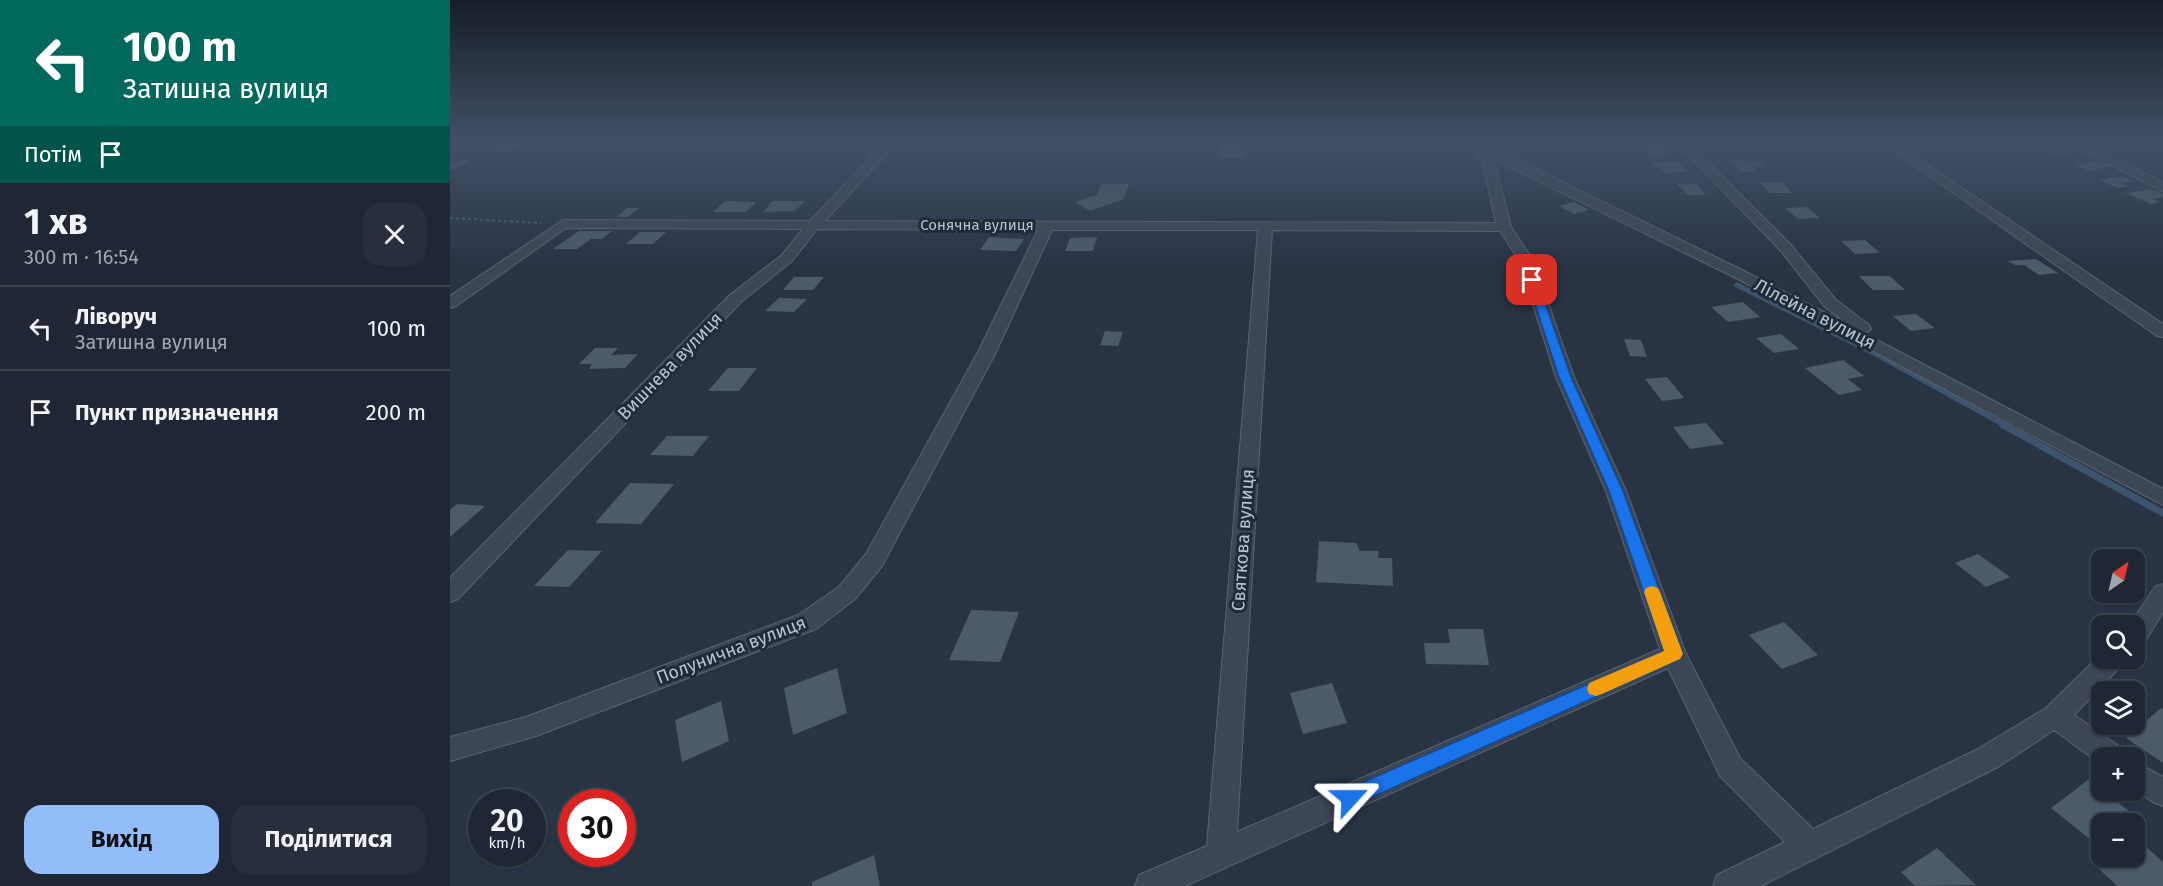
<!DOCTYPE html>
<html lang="uk">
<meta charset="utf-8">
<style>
body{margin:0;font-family:"Fira Sans",sans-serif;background:#262f3b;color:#f1f3f6;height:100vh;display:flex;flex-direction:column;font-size:22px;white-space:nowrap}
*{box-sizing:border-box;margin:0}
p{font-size:20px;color:#a1a5ac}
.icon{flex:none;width:33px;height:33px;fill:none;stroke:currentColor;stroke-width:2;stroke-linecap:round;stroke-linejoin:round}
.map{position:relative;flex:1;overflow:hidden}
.panel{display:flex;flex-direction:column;background:#1e2733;width:450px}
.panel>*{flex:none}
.hud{background:#00695c;color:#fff;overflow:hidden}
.needle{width:39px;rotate:34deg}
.fabs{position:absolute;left:1641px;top:549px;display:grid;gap:12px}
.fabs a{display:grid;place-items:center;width:54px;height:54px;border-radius:12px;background:#1e2733;box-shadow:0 2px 4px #0004,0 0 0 2px #3c444e;font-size:30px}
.speed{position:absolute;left:18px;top:789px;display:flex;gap:12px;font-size:30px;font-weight:700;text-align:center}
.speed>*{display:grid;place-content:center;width:78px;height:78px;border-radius:50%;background:#1e2733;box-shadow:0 2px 4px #0004,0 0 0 2px #3c444e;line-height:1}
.speed small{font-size:15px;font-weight:400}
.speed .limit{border:9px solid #d22;background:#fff;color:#111}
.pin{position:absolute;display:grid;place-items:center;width:51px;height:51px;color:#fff;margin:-26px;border-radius:12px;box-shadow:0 3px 9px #0006}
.me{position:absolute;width:66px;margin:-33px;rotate:66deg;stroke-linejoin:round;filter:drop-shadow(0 0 4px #0008)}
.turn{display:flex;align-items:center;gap:21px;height:126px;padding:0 24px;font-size:27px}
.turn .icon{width:78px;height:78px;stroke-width:2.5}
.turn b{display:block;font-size:42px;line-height:51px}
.then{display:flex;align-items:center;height:57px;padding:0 24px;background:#0003;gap:12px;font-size:22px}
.round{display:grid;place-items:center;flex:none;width:63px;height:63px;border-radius:18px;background:#262f3b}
.headline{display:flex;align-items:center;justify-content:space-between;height:102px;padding:0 24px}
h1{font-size:36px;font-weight:700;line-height:45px}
.button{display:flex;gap:12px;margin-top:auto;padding:12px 24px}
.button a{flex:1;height:69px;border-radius:18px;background:#93bdf8;color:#111;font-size:24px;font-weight:700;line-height:69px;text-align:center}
.button a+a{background:#262f3b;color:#f1f3f6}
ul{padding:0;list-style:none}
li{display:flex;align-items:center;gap:18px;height:84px;padding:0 24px;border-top:2px solid #3c444e}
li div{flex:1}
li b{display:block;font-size:22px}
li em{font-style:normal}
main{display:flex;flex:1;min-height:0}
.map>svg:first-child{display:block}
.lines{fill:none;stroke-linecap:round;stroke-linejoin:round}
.stream-far1{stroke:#3e536d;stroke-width:5}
.stream{stroke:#3e536d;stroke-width:7}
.building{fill:#4c5a6a}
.minor-casing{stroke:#5b6471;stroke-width:2}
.path{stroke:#485f61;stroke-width:2;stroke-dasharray:3 3;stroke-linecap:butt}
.minor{fill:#3c4654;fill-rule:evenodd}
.route{fill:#1a73e8;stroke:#114b97;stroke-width:1.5}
.slow{fill:#f59e0b}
.labels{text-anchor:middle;stroke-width:6;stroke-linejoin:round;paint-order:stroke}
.far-street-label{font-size:15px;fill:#bac2cd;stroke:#202b39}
.street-label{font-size:18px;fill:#bac2cd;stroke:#202b39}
</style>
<main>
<section class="panel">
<div class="hud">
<div class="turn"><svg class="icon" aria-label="left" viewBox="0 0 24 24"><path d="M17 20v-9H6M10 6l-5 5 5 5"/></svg><div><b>100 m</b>Затишна вулиця</div></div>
<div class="then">Потім<svg class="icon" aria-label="arrive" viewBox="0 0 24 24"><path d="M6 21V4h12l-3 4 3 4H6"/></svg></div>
</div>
<div class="headline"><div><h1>1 хв</h1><p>300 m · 16:54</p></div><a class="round"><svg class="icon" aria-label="close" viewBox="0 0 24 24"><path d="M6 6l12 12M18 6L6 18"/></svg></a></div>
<ul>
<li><svg class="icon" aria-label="left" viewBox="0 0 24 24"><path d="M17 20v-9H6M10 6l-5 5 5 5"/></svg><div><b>Ліворуч</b><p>Затишна вулиця</p></div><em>100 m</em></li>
<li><svg class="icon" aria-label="arrive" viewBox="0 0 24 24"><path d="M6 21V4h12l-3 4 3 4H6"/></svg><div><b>Пункт призначення</b></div><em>200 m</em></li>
</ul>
<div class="button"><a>Вихід</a><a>Поділитися</a></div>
</section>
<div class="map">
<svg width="1713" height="886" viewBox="0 0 1713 886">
<rect width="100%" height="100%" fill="#283444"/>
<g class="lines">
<path class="stream-far1" d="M1287,285L1424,353L1556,426"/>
<path class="stream" d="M1553,425L1713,513"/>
</g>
<path class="building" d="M48,142H79L63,151H32Z
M1208,144L1218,155H1199L1190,145Z
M772,146L798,147L795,158L768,157Z
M1615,148L1626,153L1603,155L1593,150Z
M13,159H23L5,169H0V166Z
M1278,159L1310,162L1316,167H1303L1307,171L1291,172Z
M1227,161L1239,172L1214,173L1202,163Z
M1645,161L1660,166L1640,171L1625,165Z
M1670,176L1684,181L1672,183L1678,186L1668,188L1649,180Z
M1310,182H1332L1342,193H1320Z
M651,184H679L674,199L640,211L625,202L647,195Z
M1227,184H1246L1256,195H1237Z
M1701,189L1713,194V197L1703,199L1710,202L1701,204L1676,193Z
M275,201L307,202L295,212H263Z
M323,201H355L345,211L313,212Z
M1124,202L1139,210L1124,214L1109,206Z
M1357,207L1370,218L1348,219L1335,208Z
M177,208H189L178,217H167Z
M129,231H162L152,239H141L127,249H103Z
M190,232H216L203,244H176Z
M539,237L574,239L566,251L530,250Z
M647,237L643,251H615L620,238Z
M1415,240L1430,253L1405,254L1391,241Z
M1586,259L1608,273L1589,275L1574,265H1565L1558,261Z
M1409,276H1440L1455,290H1423Z
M344,277H374L363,290H333Z
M329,298L357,299L344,312L315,311Z
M1293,302L1310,317L1278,322L1261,307Z
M1466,314L1485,328L1461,331L1443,316Z
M655,331L673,332L668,346L650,345Z
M1331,334L1349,349L1324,353L1306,338Z
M1174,339L1191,340L1197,357L1180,356Z
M145,348H168L161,355L188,354L175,368L139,369L142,364H129Z
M1393,360L1414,376L1398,379L1412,390L1389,395L1355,368Z
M278,368H307L289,391H258Z
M1217,377L1234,398L1212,401L1195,379Z
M1256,423L1274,444L1240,449L1223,427Z
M217,436H259L243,456L200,455Z
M180,483L224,484L191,524L145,523Z
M7,504L35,506L0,537V510Z
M869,541L906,543L910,551H929L928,558H942L943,586L866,582Z
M118,550L152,551L119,587L84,586Z
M1528,554L1560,577L1536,587L1505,563Z
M521,610L569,612L550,662L499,660Z
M1334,622L1368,655L1332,669L1299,635Z
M998,629H1033L1039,665L976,664L974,643H1000Z
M387,668L397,713L343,735L334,688Z
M882,683L897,723L853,734L840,693Z
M271,701L279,741L232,762L225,720Z
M1711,708L1713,709V763L1676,738Z
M1638,780L1683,814L1671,824H1652V839L1646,844L1601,808Z
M1694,845L1713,862V886H1667L1647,867L1669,856H1684V849Z
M1487,848L1526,885L1465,886L1451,872Z
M424,855L430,886H362V882Z"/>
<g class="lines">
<defs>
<path id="minor" d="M435,142H447L375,221L1046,223L1033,164L1019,142H1031L1296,272L1397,324L1374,306L1331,251L1226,142H1238L1341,245L1386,300L1419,325L1421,329L1415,334L1713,489V505L1286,278L1041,158L1045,164L1061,227L1083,260L1124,377L1176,491L1236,654L1290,758L1363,829L1528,749L1596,708L1652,653V658H1675L1672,665L1624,715L1673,749L1677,758H1652V765L1604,730L1548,767L1311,886H1263L1267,875L1335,842L1270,776L1218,668L735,886H685L689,875L757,846L808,230H602L545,354L432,566L405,599L366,629L86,736L0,761V737L76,717L348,615L389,587L416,554L527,354L588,230L367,229L342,261L292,301L8,599L0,602V578L280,295L332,255L353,229L116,228L6,306L0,308V296L113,220L360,221ZM822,230L1050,231L1069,260L1106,377L1156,491L1210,649L787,832Z
M1431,142H1444L1713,324V337L1707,336Z
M1614,142H1629L1713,182V191Z
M1713,584V612L1693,645L1684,648V626H1679L1705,587Z
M1684,761L1713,777V806L1703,802L1684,789Z"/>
</defs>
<use href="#minor" class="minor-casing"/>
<path class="path" d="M0,218L91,223"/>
<use href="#minor" class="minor"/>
</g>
<linearGradient id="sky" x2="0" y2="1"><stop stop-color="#161d25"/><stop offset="0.53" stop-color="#425067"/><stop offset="1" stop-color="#425067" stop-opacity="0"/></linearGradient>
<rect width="1713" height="266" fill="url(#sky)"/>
<path class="route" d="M1082,276L1087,280L1121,377L1173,491L1233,654L1230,659L900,807L893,804L890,798L893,791L1214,651L1159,491L1109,377L1077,280Z"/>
<path class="slow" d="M1202,586L1208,588L1210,592L1233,654L1230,659L1152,694L1146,696L1139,694L1137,689L1139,683L1214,651L1194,592L1196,588Z"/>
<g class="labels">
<g class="far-street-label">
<text x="527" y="230">Сонячна вулиця</text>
</g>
<g class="street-label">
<text transform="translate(1365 314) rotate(27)" y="6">Лілейна вулиця</text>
<text transform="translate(220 366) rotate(-46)" y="6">Вишнева вулиця</text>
<text transform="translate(793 540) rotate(-86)" y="6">Святкова вулиця</text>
<text transform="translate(281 650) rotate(-21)" y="6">Полунична вулиця</text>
</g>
</g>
</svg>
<div class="fabs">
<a><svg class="needle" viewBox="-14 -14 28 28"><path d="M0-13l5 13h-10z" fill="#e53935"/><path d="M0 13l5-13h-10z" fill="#a1a5ac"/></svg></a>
<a><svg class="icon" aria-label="search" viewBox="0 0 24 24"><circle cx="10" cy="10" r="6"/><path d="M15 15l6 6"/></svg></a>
<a><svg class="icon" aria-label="layers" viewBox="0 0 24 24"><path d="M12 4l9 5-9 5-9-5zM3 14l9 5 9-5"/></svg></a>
<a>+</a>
<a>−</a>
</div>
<div class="speed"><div>20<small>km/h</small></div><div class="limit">30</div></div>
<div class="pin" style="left:1082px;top:280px;background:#d93025"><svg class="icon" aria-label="arrive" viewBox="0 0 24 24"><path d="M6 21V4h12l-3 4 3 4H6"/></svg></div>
<svg class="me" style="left:900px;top:798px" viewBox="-20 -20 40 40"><path d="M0-17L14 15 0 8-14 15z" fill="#1a73e8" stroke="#fff" stroke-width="4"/></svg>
</div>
</main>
